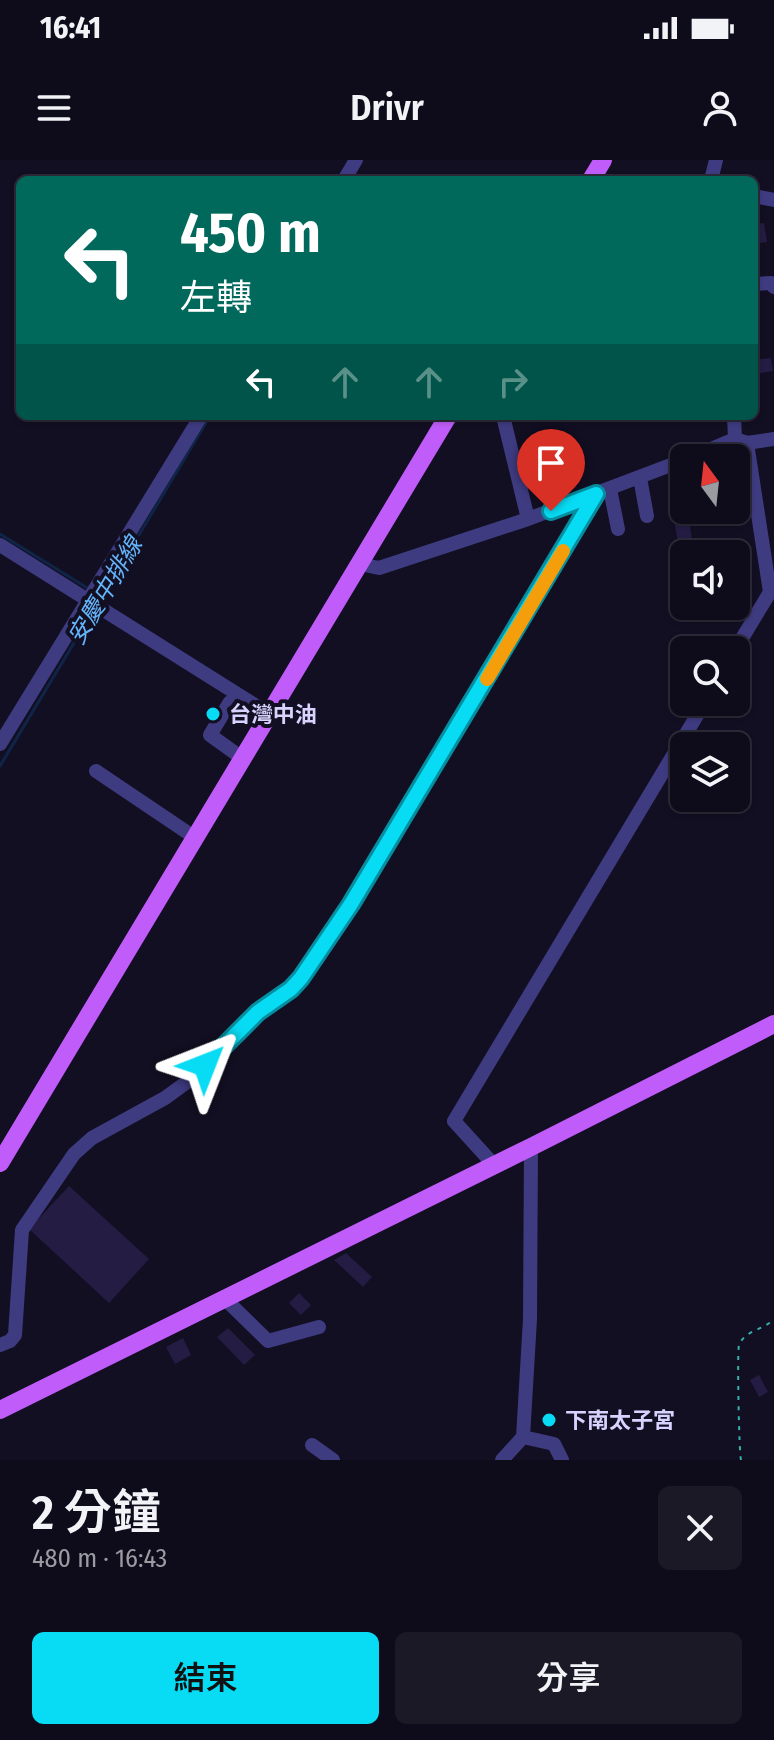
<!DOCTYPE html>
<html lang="zh-TW">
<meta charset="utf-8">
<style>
body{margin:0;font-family:"Fira Sans Condensed","Noto Sans TC",sans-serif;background:#1c1927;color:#f1f3f6;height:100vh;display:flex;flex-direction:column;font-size:30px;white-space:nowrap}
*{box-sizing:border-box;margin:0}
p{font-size:26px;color:#9b9ba2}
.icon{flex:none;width:44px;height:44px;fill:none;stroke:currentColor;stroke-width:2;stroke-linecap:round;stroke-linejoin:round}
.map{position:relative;height:1300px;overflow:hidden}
.panel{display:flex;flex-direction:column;background:#0e0b1a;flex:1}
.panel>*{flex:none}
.guide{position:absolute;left:16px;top:16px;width:742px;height:244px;border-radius:12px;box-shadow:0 2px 6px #0004,0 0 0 2px #2e2b39;background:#00695c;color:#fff;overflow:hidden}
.needle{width:52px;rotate:345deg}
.fabs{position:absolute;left:670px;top:284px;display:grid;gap:16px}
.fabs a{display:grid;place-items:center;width:80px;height:80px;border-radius:12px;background:#0e0b1a;box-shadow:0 2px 6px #0004,0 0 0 2px #2e2b39;font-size:40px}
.pin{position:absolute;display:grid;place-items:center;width:68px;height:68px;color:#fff;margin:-82px -34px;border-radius:50% 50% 50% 0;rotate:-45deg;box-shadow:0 0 8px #0007}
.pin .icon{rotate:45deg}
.me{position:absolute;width:88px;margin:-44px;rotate:45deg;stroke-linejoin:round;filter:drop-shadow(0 0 6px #0008)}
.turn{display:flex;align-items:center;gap:28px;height:168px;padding:0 32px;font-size:36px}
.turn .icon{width:104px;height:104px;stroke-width:2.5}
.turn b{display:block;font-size:56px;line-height:68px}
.lanes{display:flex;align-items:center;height:76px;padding:0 32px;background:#0003;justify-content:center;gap:40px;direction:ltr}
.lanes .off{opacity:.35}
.round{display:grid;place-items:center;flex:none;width:84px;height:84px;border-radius:12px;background:#1c1927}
.overview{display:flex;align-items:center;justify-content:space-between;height:136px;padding:0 32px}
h1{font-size:48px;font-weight:600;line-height:60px}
.action{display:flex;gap:16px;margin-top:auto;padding:16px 32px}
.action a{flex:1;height:92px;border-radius:12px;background:#08dbf4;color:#111;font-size:32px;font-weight:600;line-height:92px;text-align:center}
.action a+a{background:#1c1927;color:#f1f3f6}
.status{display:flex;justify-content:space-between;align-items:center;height:56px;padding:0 40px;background:#0e0b1a;direction:ltr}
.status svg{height:22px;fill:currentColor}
header{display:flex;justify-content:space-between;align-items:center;height:104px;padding:0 32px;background:#0e0b1a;font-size:36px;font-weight:600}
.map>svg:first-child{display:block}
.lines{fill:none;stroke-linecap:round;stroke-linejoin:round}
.stream{stroke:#0f2447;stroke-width:3}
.building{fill:#241c43}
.path{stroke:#33b1aa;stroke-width:2;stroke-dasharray:4 6;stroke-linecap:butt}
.minor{stroke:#3e3b81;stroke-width:14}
.major{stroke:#c05dfa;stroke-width:18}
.route-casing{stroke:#058e9f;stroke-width:20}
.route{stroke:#08dbf4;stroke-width:14}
.slow{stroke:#f59e0b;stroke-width:14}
.poi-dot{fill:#08dbf4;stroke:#120f23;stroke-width:3}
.labels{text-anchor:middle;stroke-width:8;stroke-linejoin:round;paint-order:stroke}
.poi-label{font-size:22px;font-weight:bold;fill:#d8d2fe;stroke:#120f23;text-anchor:start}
.water-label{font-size:24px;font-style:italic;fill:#64b4fa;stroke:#120f23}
</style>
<div class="status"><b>16:41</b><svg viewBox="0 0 49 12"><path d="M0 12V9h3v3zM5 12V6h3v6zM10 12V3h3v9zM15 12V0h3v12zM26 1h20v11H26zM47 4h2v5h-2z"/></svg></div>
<header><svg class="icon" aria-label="menu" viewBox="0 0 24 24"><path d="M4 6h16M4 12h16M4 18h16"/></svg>Drivr<svg class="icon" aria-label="person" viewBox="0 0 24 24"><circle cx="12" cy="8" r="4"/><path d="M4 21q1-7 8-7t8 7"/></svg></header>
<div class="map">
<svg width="774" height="1300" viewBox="0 0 774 1300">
<rect width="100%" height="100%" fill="#120f23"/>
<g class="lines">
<path class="stream" d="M0,374L89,429
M99,442L210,256
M0,606L95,448"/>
</g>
<path class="building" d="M764,63L767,82L754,84V64Z
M771,198L773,211L754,214V200Z
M684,344V350H688L693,388L679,390L672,346Z
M69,1026L149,1099L109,1143L29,1069Z
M346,1093L372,1117L363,1127L334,1100Z
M299,1133L311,1145L301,1155L289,1143Z
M228,1168L255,1195L244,1205L217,1177Z
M183,1178L191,1195L175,1204L166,1187Z
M759,1215L768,1232L759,1237L750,1220Z
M545,1252L557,1256L553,1268L542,1265Z"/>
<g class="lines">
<path class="path" d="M741,1300C739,1293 737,1190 739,1185C745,1170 764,1170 774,1159"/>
<path class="minor" d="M344,20L356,0
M711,20L716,0
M754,36L774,40
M754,124L771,123L774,127
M503,256L528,359
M734,256L735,279
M690,298L735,279L747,283L774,279
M640,318L647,356
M610,329L618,369
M0,385L269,554
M360,404L379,408L528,359L684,300
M735,490L770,432L747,283
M0,584L201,256
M242,598L210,575L230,542L261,559
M96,611L194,677
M494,1005L454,961L705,542
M225,1139L268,1181L319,1167
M0,1185L10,1181L15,1175L22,1070L74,994L92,978L165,938L187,922L258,852L291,829L301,818L351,744L596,334
M523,1277L554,1284L562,1300
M312,1285L333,1300
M502,1300L523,1277L530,1159L531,987"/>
<path class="major" d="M591,20L603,0
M0,1003L448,256
M0,1250L531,987L774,864"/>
</g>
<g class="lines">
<defs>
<path id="route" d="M205,905L258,852L291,829L301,818L351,744L596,334L551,351"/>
</defs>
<use href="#route" class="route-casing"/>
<use href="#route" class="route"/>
<path class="slow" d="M487,519L563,391"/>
</g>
<g class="poi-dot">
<circle cx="213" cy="554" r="8"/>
<circle cx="549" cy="1260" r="8"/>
</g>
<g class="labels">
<g class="poi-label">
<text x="229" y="562">台灣中油</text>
<text x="565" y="1268">下南太子宮</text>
</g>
<g class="water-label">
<text transform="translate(105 431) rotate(-59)" y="8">安慶中排線</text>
</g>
</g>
</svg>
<div class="fabs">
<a><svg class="needle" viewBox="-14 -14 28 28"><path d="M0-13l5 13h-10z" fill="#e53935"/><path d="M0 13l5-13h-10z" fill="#9b9ba2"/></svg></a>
<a><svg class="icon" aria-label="sound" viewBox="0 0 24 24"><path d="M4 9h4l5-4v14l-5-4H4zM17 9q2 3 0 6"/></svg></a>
<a><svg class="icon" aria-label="search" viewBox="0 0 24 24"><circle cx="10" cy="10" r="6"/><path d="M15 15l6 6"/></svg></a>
<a><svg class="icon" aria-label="layers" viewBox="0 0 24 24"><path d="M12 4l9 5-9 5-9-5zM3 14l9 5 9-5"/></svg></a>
</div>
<div class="pin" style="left:551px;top:351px;background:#d93025"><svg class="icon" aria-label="arrive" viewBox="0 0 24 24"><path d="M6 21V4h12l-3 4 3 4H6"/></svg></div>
<svg class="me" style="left:205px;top:905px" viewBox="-20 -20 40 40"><path d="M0-17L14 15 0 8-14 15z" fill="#08dbf4" stroke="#fff" stroke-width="4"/></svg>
<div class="guide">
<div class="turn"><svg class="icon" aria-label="left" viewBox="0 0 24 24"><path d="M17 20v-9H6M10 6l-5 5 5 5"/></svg><div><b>450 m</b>左轉</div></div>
<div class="lanes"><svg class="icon" aria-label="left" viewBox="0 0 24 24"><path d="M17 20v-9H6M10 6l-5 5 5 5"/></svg><svg class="icon off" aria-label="ahead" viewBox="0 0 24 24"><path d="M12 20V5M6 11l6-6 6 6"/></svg><svg class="icon off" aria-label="ahead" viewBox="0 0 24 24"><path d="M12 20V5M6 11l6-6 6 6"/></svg><svg class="icon off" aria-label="right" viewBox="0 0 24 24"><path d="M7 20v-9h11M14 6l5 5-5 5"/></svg></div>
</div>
</div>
<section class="panel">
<div class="overview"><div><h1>2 分鐘</h1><p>480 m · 16:43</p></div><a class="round"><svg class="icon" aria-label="close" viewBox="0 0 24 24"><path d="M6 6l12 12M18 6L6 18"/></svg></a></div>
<div class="action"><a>結束</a><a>分享</a></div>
</section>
